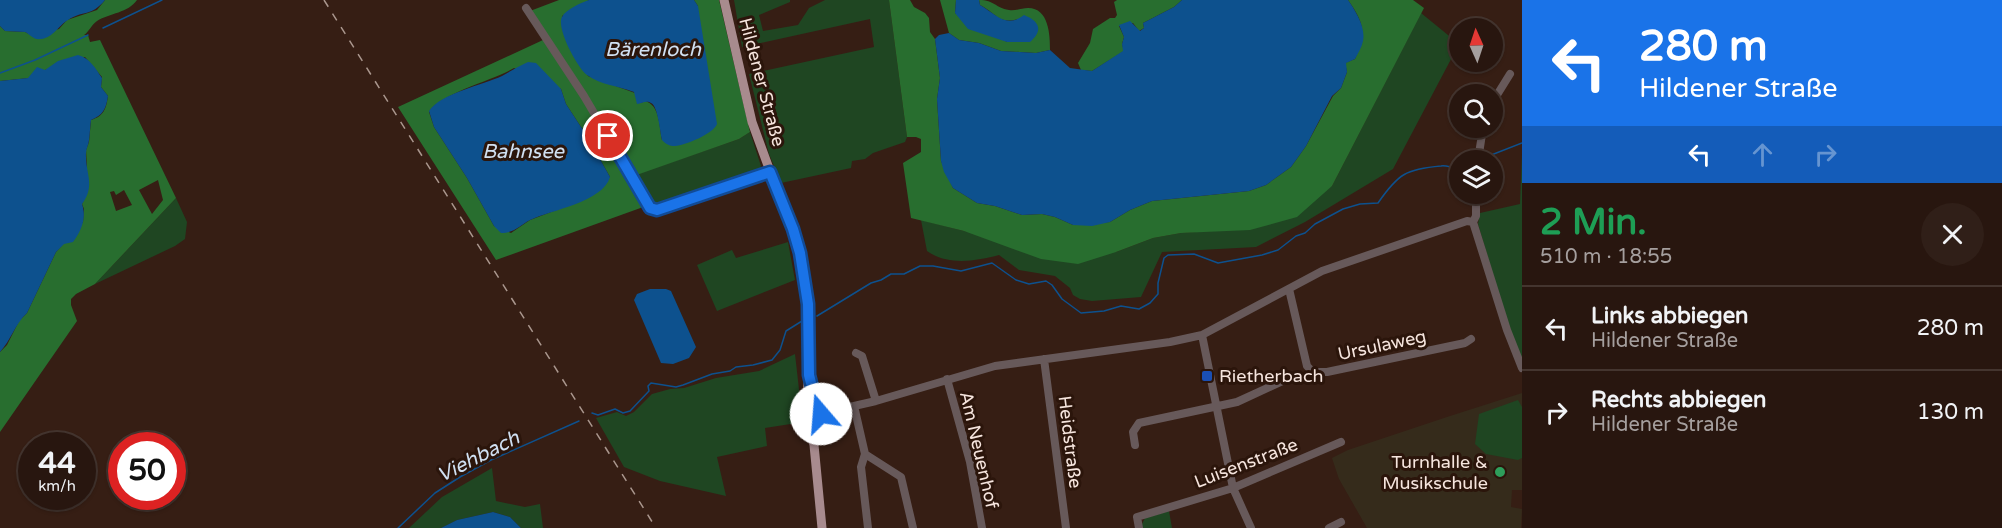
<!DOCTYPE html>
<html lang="de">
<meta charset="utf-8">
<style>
body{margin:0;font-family:"Varela Round",sans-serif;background:#301f18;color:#f1f3f6;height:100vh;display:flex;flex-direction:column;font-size:22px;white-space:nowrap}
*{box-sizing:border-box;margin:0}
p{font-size:20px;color:#a59f9e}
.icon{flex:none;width:33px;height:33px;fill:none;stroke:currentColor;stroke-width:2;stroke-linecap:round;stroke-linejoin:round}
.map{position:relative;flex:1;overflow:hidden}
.sheet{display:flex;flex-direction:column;background:#28160f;width:480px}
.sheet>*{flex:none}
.top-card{background:#1a73e8;color:#fff;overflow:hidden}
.needle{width:39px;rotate:357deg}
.fabs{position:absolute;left:1449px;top:18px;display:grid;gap:12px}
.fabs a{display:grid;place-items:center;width:54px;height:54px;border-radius:50%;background:#28160f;box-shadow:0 2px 4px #0004,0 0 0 2px #44352f;font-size:30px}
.speed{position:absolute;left:18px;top:432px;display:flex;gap:12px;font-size:30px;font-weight:700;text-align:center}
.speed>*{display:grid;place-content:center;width:78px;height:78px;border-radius:50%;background:#28160f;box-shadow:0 2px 4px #0004,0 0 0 2px #44352f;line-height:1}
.speed small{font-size:15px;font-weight:400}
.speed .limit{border:9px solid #d22;background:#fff;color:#111}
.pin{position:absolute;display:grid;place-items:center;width:51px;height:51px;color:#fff;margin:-26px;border:3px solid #fff;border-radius:50%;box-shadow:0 2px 6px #0007}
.me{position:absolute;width:66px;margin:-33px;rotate:342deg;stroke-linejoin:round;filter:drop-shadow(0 0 4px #0008)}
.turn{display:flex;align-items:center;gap:21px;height:126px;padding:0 18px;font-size:27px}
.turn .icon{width:78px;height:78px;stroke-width:2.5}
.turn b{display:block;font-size:42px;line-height:51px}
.lanes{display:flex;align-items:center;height:57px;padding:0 18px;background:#0003;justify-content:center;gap:30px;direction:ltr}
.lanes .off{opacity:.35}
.round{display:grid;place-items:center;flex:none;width:63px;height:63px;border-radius:32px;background:#301f18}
.overview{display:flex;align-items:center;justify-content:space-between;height:102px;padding:0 18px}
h1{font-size:36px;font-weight:700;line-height:45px;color:#1e9e55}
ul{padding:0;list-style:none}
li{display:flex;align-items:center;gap:18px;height:84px;padding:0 18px;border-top:2px solid #44352f}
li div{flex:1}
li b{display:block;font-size:22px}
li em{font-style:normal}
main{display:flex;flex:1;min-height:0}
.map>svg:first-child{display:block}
.education{fill:#352b1b}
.green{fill:#1f4622}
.forest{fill:#286e2f;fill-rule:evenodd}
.water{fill:#0d518e}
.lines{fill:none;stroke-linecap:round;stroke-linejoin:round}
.stream{stroke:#0d518e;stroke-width:1.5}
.minor{stroke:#67595a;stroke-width:8}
.major{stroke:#a88b8e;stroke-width:9}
.rail{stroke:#aa978e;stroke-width:1.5;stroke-dasharray:8 8;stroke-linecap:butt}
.route-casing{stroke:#114b97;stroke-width:15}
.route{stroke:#1a73e8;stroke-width:10}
.transit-dot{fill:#1a4fb4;stroke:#2b150b;stroke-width:2}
.leisure-dot{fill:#2e9e5b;stroke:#2b150b;stroke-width:2}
.labels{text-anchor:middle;stroke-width:6;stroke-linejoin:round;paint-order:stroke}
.street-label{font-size:18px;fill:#f6e5de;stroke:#2b150b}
.poi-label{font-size:18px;fill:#f6e5de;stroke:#2b150b;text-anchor:start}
.water-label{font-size:20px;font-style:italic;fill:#d0e0f2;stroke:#2b150b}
</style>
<main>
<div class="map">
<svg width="1522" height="528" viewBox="0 0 1522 528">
<rect width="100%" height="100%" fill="#361e14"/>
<path class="education" d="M1522,393V490H1512L1511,507L1522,509L1521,528H1367L1339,479L1332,458L1348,450L1450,416Z"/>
<path class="green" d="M734,0H790V2L759,15L763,31L798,25L809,8L825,0H889L907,137L905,142L873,153L865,159L852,161L851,168L781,183L769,154L749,74L874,47L870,19L742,47Z
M1421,13L1459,44L1393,169L1305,222L1256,247L1162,252L1141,297L1092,301L1080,299L1073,295L1070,288L1055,276L1019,270L999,255C976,261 948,266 927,251L921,220L964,231L1116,252L1153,238L1181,233L1211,231L1332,186Z
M750,132L761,166L757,172L660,207L652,205L637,174L739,139Z
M1522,154V359L1509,329L1478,224L1480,213L1520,204Z
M176,198L187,222L185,239L175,246L95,284Z
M788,242L795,280L717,311L697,265L732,250L736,258Z
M795,354L800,398L793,409L797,423L765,428L767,446L717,457L726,496L660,481L624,467L596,418L617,412L626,416L634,412L652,394L670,389L684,388L716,378L759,371Z
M1518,400L1522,407V458L1518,460L1486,454L1475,444L1479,414Z
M492,468L496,501L525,507L540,504L543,528H521L510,517L493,512L457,520L441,528H409L442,497Z
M1169,511L1172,528H1142V524L1145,518Z"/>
<path class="forest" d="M105,0H137C128,13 110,13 97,21C91,25 89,32 84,35H88L90,42L100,40L176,198L95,284L76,294L71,299V305L77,321L0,432V352L7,345L19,321L27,313L56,252L83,222L84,209L82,204L88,190L86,150L89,142L91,120C104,116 106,109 108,96L101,87L102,77L85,57L45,70L29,78L0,81V26L5,31L25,32L31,35L59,29L67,20L97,10ZM158,180L163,200L152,214L139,190ZM124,190L132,205L116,211L110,192L114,191L116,195Z
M559,0H589L562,16L588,76L635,93L641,103L645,101C660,105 659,126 662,140L698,6L694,0H719L750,132L739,139L628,178L646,206L496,260L398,107L543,40L530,11ZM514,68L561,89L566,104L581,127L591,138L596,152L610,177L559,209L530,220L511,233L494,226L467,178L434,127L429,112C439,94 494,80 514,68Z
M889,0H910L914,7L925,13L929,18L930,32L935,39L940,78L937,99L941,161L953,188L977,203L995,206L1022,215L1042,214L1055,217L1073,225L1110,222L1130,210L1152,201L1249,191L1266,185L1291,167L1306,146L1333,96L1341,88L1347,72L1345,63L1355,59C1366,33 1365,24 1348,0H1413L1424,8L1332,186L1297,217L1250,230L1181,233L1153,238L1116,252L1078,264L1041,259L964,231L911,218L903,163L921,152V139L916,137H907Z
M940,0H956L955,13L1007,42L1019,19C997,24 999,15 980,5L979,0C995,0 995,8 1009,10C1016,11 1022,8 1028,8C1049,8 1050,35 1050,50L1036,53L1001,51L979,43L959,40L949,33Z
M1117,0H1182L1174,7L1143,23L1144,28L1139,31L1133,23L1119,26L1124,37L1122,44L1124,51L1092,71L1081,70L1078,63L1090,43L1093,29L1110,18H1115L1117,15L1114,2Z"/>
<path class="water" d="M0,0H105C91,17 83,10 68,20C59,25 53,38 41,39C33,40 31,35 25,32L5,31L0,26Z
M589,0H694L698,6L717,124C713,134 686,145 675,146C669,146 666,144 662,140C660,132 658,106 651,103C647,100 642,103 637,104L634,92C619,86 600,85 587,75C577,67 556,28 562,17C566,9 581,3 589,0Z
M956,0H979L980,5C996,14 1006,29 1024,15C1039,21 1044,30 1030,42H1007L968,29L955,13Z
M1182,0H1348C1355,10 1366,27 1363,41C1362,47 1358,53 1355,59L1346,63L1347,72L1341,88L1332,96L1306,146L1291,167L1266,185L1249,191L1152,201L1130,210L1110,222L1092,226L1073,225L1055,217L1042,214L1022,215L995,206L977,203L953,188L944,172L941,161L937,99L940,78L935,39L939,35L949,33L959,40L979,43L1001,51L1036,53L1050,50L1070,68L1092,71L1123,51L1122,44L1124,37L1119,25L1130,21L1140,31L1144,28L1143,23L1174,7Z
M78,55C90,58 95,68 102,78L101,87L108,96C106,109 103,115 91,120C90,127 90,133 89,140C89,144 86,148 86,153C85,173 96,185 82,204C87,218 81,231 73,242L64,244L56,252L27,313C15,324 11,340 0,352V81L28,78L37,67L45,70L58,61Z
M528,62L536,63L561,89L566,104L581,127L591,138L596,152L610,177C603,202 551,210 530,220C519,226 514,233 501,233L494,226L467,178L434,127L429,111C441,93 483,85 502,76C511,71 519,66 528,62Z
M650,289H666L671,291L696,347L689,358L673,364L661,363L634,300L637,294Z
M493,512L510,517L521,528H441L457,520Z"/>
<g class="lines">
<path class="stream" d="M103,28L162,0
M0,73L35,60L88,35
M1481,159L1522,143
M817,316L871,283L881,280L891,274H904L920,266H933L961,271L992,263L1016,280L1029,284L1046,281L1052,285L1062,299L1081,313L1104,311L1121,306L1139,309L1150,303L1158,294V283L1164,258L1168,255L1194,254L1218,263L1262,255L1278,250L1296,236L1305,233L1315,224L1343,209L1360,204L1378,203C1398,174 1406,169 1441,166C1448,165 1453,169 1460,167
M592,413L598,415L615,409L623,413L630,411L649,391L648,386L651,383L676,387L683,385L712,374L730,371L736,367L753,365L772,360L780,350L786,331L802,321
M398,528L435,493L460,477L491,460L579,421"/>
<path class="minor" d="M526,8L584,96L650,208L657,210L671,207L770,172
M1492,103L1510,74
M1478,160L1483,128
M1473,222L1507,330L1522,368
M1289,289L1307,366L1313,372H1327L1465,343L1471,339
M1202,335L1233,488L1251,528
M856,353L862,356L876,401
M1044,359L1066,528
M947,379L970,462L982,528
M854,406L865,454L861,467L868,528
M822,409L854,406L876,401L995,366L1170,342L1202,335L1322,271L1467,221L1473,222L1476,216V194
M1135,445L1133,432L1139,423L1237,402L1291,377
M865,454L901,477L913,528
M1139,528L1137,517L1233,488L1341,442
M1329,528L1341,522"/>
<path class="major" d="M724,0L752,122L800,253L808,304L809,375L806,400
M800 410a11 11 0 1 1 22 0a11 11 0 1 1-22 0Z
M807,421L814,445L822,528"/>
<path class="rail" d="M324,0L656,528"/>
</g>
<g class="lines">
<defs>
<path id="route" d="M608,136L650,208L657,210L770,172L793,229L800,253L808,304L809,375L815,399L822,409L821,414"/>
</defs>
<use href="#route" class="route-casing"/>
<use href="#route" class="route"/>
</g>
<rect class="transit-dot" x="1201" y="370" width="12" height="12" rx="3"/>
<circle class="leisure-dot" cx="1500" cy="472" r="6"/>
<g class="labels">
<g class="street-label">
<text transform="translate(762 82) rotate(75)" y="6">Hildener Straße</text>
<text transform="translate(1382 345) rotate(-12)" y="6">Ursulaweg</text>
<text transform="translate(1070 442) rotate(83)" y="6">Heidstraße</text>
<text transform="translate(979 450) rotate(77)" y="6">Am Neuenhof</text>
<text transform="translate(1246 463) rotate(-21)" y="6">Luisenstraße</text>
</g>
<g class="poi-label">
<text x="1219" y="382">Rietherbach</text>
<text x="1488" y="468" text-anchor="end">Turnhalle &amp;<tspan x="1488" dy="21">Musikschule</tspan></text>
</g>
<g class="water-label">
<text x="653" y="56">Bärenloch</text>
<text x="523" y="158">Bahnsee</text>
<text transform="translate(478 456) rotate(-27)" y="7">Viehbach</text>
</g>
</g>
</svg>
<div class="fabs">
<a><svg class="needle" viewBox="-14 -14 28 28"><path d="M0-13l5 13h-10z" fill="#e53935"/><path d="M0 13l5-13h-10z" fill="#a59f9e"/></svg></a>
<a><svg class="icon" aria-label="search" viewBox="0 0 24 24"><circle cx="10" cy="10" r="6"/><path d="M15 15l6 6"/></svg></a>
<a><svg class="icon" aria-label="layers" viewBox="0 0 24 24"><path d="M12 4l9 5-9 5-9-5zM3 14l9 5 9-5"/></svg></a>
</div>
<div class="speed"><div>44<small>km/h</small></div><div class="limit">50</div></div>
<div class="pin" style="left:608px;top:136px;background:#d93025"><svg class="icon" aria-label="arrive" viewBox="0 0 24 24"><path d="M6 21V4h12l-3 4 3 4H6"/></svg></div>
<svg class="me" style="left:821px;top:414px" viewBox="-20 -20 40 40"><circle r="19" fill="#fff"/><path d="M0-13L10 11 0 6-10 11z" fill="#1a73e8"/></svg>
</div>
<section class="sheet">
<div class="top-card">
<div class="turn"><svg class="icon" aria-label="left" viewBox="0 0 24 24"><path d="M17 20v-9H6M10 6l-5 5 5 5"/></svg><div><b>280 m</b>Hildener Straße</div></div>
<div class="lanes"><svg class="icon" aria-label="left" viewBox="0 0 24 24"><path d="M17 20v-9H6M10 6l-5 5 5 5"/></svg><svg class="icon off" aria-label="ahead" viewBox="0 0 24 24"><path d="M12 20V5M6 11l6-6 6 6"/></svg><svg class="icon off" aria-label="right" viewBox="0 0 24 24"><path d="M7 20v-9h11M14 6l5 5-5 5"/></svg></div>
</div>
<div class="overview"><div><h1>2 Min.</h1><p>510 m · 18:55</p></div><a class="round"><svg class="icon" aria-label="close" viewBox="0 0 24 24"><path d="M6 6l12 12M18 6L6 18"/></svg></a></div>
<ul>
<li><svg class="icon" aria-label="left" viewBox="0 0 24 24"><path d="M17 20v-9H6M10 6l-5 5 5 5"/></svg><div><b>Links abbiegen</b><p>Hildener Straße</p></div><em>280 m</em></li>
<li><svg class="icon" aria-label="right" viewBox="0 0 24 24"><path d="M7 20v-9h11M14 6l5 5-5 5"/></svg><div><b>Rechts abbiegen</b><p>Hildener Straße</p></div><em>130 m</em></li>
</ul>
</section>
</main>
